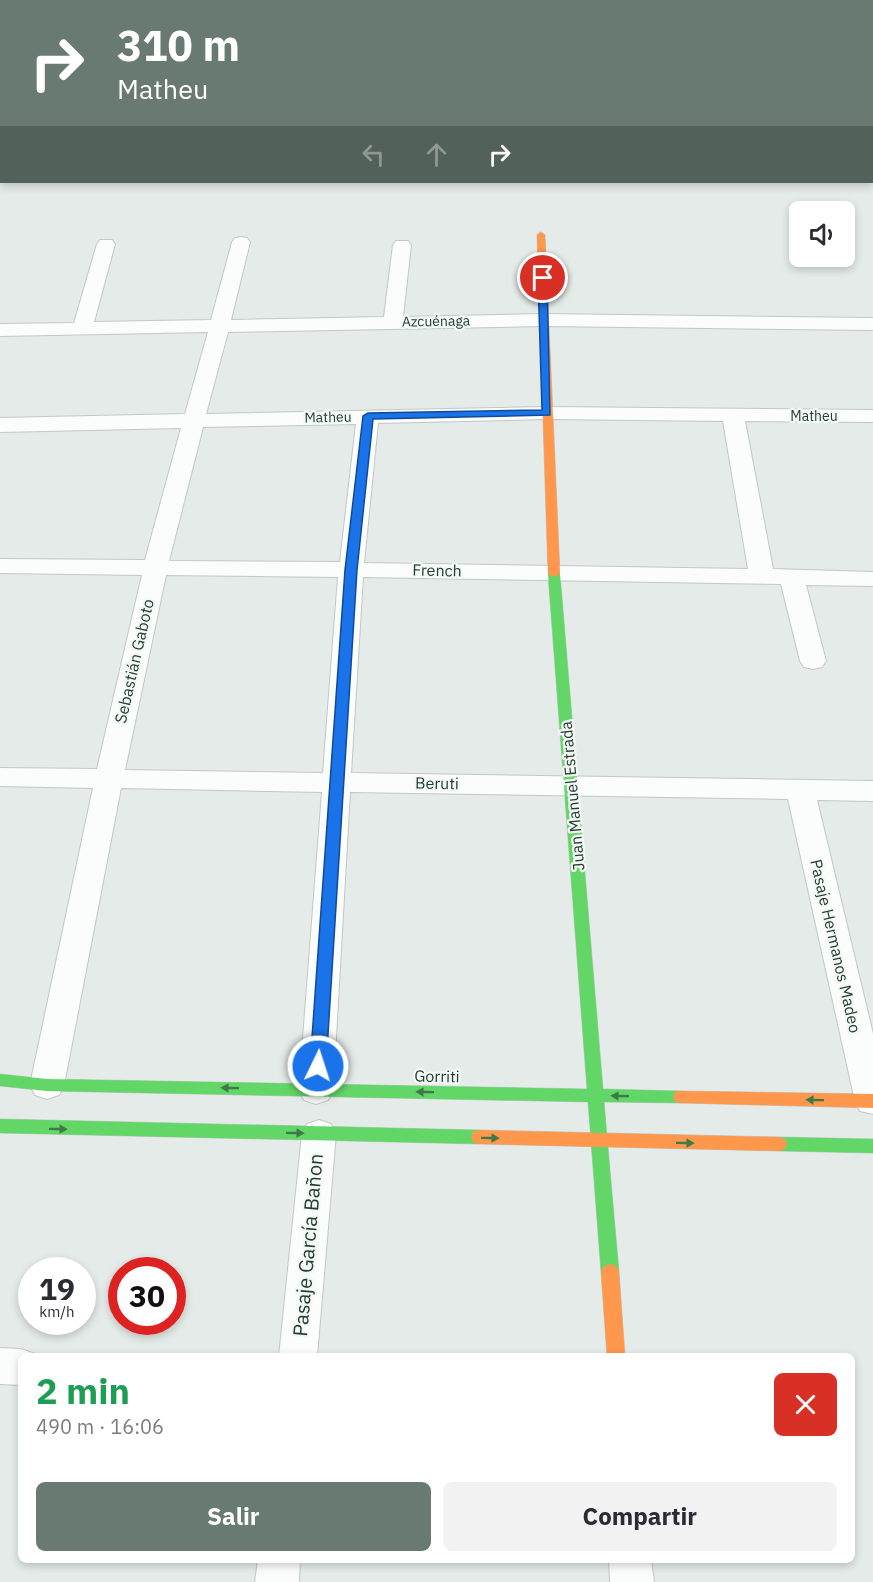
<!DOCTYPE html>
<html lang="es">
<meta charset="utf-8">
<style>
body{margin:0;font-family:"IBM Plex Sans",sans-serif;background:#f2f2f3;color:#2b2b33;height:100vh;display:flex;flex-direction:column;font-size:22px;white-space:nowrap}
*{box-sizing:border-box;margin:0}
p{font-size:20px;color:#7c7c81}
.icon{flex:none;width:33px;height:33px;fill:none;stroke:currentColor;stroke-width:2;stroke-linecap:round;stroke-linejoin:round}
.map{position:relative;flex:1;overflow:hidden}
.sheet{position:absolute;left:18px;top:1353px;width:837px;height:210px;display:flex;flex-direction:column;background:#fff;border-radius:9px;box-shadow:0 3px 9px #0003}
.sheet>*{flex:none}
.banner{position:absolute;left:0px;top:0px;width:873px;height:183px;box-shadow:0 3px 9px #0003;background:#687a72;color:#fff;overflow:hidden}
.fabs{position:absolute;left:789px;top:201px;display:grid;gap:12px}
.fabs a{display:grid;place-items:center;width:66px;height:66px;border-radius:9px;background:#fff;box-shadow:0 3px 9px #0003;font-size:30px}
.speed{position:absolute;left:18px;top:1257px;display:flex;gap:12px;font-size:30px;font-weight:700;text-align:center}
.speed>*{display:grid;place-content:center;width:78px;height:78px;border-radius:50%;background:#fff;box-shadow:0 3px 9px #0003;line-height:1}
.speed small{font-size:15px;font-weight:400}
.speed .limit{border:9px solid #d22;background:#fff;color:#111}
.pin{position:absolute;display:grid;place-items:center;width:51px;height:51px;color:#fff;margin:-26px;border:3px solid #fff;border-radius:50%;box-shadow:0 2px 6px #0007}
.me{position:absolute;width:66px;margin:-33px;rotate:4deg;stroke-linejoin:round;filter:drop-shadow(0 0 4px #0008)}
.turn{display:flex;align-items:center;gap:21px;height:126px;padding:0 18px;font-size:27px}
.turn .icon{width:78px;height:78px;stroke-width:2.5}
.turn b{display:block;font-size:42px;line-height:51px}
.lanes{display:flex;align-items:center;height:57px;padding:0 18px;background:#0003;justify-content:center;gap:30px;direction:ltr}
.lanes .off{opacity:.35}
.round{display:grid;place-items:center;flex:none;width:63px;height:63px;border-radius:9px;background:#f2f2f3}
.overview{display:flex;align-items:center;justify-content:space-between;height:102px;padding:0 18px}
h1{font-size:36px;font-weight:700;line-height:45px;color:#1e9e55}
.cta{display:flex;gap:12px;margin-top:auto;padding:12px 18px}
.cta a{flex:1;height:69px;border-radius:9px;background:#687a72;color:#fff;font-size:24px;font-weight:700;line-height:69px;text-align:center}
.cta a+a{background:#f2f2f3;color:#2b2b33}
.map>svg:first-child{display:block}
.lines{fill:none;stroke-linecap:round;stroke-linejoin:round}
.lane-casing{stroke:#c2c8c5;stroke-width:1}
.street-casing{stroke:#c2c8c5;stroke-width:2}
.fast-casing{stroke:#c1c8c5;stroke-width:1}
.slow-casing{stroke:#c1c8c5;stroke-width:1}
.lane{fill:#fbfcfc;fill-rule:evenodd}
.street{fill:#fbfcfc;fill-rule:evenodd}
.fast{fill:#63d668;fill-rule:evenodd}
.slow{fill:#ff974d;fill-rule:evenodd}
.oneway{fill:#3d7a48}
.route{fill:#1a73e8;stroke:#114b97;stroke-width:1.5}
.labels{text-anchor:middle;stroke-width:4.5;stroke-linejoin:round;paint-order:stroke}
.far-street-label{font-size:14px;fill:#243d33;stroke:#f4f9f6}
.street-label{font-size:16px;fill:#243d33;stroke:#f4f9f6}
.near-street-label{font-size:20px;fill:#243d33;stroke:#f4f9f6}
</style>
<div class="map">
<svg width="873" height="1582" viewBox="0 0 873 1582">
<rect width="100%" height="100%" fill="#e5ebe8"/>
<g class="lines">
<defs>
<path id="lane" d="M872,103H873V108H872Z"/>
<path id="street" d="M79,0H93L94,2H80Z
M176,0H190L191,2H177Z
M519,0H533V2H519Z
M600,0H688L687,2Z
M741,0H755L756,2H742Z
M872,4H873V12H872Z
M0,19H2V27H0Z
M0,54H2V62H0Z
M2,90V100L0,101V91Z
M872,136H873V146H872Z
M0,138H2V148H0Z
M241,237L247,238L250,242L231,320L384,317L393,245L396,241H408L411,245L403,317L544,314L873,318V330L544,326L228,332L206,414L547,407L873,410V422L745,421L773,569L873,572V586L806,585L826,661L822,667L813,669L804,667L800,661L781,584L363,577L351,773L873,781V801L817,800L873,1034V1114L860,1111L855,1101L788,799L350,792L333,1090L328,1100L316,1104L304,1100L299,1090L322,792L121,788L64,1085L59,1095L47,1099L35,1095L30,1085L93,788L0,786V768L97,769L142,575L0,573V559L145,560L181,428L0,432V418L185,414L208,332L0,336V324L74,323L97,244L100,240H112L115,244L94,322L211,320L232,242L235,238ZM547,419L723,421L748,569L364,563L378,423ZM356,424L340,562L169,561L203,427ZM166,575L338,577L323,773L125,770Z
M319,1120L331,1124L336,1134L317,1356H279L302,1134L307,1124Z
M0,1348L21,1349L35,1354L36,1356H21V1385L0,1384Z
M258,1560H300L299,1582H255Z
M609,1560H651L654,1582H610Z"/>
<path id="fast" d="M554,571L560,574L603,1089L681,1091L687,1092L689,1097L687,1102L681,1103L604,1102L619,1272L616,1278L610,1280L604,1278L601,1272L588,1102L47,1091L0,1086V1074L47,1079L587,1089L548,574Z
M0,1119L479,1130L485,1132L487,1137L485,1142L479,1144L0,1133Z
M779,1137L873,1139V1153L779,1151L773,1149L771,1144L773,1139Z"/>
<path id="slow" d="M541,232L545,235L560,574L554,577L548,574L537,235Z
M681,1091L873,1094V1108L681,1103L675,1102L673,1097L675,1092Z
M479,1130L779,1137L785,1139L787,1144L785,1149L779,1151L479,1144L473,1142L471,1137L473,1132Z
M610,1264L616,1266L619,1272L625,1356H607L601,1272L604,1266Z"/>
</defs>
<use href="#lane" class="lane-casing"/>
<use href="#street" class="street-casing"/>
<use href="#fast" class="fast-casing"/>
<use href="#slow" class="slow-casing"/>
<use href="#lane" class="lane"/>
<use href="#street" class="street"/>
<use href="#fast" class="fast"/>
<use href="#slow" class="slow"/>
</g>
<defs><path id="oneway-solid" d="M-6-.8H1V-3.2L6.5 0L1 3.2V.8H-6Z" transform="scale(1.5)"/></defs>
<g class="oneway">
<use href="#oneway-solid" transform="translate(230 1088) rotate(-179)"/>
<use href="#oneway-solid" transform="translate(425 1092) rotate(-179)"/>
<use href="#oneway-solid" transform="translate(620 1096) rotate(-179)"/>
<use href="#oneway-solid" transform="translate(815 1100) rotate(-179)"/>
<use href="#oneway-solid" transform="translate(58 1129) rotate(1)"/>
<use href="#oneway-solid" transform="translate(295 1133) rotate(1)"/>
<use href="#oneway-solid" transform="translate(490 1138) rotate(1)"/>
<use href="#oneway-solid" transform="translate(685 1143) rotate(1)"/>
</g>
<path class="route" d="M543,275L547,278L550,415L373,419L357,570L326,1066L323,1071L318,1073L312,1071L310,1066L345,570L363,416L368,413L542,410L538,278Z"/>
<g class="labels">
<g class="far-street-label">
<text transform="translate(436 321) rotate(-1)" y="5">Azcuénaga</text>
<text x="814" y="421">Matheu</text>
<text transform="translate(328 417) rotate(-1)" y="5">Matheu</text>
</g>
<g class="street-label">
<text transform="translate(437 570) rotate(1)" y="6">French</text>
<text transform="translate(134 661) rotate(-77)" y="6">Sebastián Gaboto</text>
<text transform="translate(437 783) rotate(1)" y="6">Beruti</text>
<text transform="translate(572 796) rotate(-95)" y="6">Juan Manuel Estrada</text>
<text transform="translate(836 946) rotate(77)" y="6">Pasaje Hermanos Madeo</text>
<text transform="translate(437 1076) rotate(1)" y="6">Gorriti</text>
</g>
<g class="near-street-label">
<text transform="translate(308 1245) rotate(-85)" y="7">Pasaje García Bañon</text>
</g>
</g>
</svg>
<div class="fabs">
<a><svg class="icon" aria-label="sound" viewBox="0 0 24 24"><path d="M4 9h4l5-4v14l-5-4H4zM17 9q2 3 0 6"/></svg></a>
</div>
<div class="speed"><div>19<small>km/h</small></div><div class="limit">30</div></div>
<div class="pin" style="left:543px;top:278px;background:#d93025"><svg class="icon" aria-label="arrive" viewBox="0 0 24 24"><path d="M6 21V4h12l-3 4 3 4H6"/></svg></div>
<svg class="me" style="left:318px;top:1066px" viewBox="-20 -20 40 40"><circle r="17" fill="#1a73e8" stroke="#fff" stroke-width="3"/><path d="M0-11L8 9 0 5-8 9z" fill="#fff"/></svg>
<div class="banner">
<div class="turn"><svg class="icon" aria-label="right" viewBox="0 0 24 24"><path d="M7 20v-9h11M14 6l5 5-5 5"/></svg><div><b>310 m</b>Matheu</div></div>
<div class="lanes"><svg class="icon off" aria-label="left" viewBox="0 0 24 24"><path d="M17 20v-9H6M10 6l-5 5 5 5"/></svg><svg class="icon off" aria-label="ahead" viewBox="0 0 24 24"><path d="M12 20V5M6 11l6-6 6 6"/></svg><svg class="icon" aria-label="right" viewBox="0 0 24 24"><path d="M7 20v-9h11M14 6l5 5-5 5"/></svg></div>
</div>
<section class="sheet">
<div class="overview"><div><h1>2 min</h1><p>490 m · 16:06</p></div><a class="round" style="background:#d93025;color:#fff"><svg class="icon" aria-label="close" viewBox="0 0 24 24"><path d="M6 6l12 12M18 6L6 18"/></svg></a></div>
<div class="cta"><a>Salir</a><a>Compartir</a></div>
</section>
</div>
